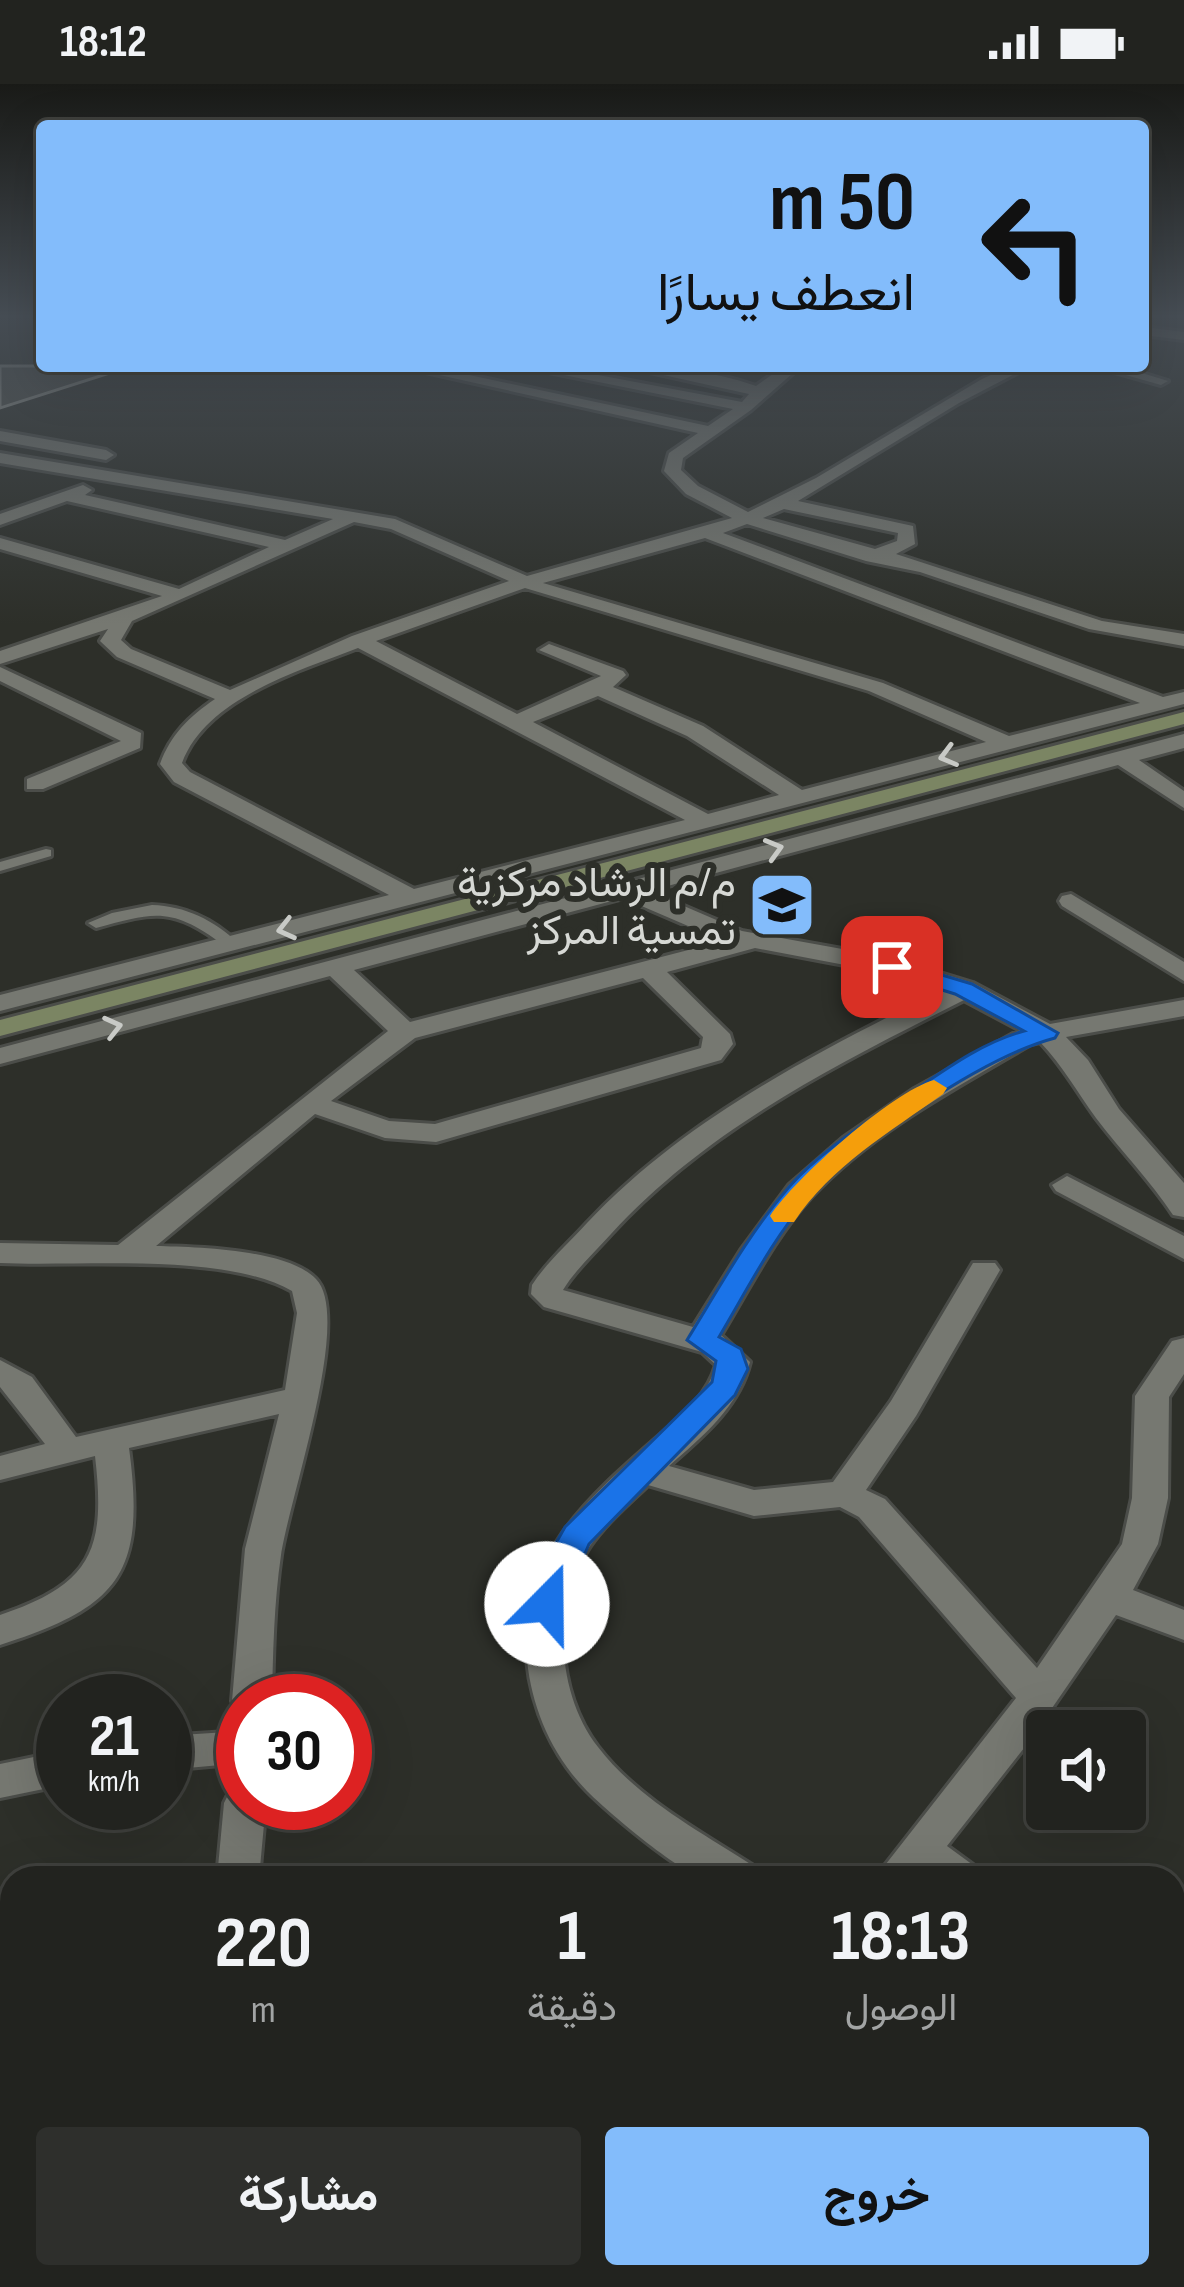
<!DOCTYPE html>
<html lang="ar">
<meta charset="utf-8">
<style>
body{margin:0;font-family:"Sofia Sans Condensed",Vazirmatn,sans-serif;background:#2e2f2c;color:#f1f3f6;direction:rtl;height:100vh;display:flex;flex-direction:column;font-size:45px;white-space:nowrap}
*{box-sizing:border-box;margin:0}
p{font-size:39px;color:#a2a4a4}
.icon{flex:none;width:66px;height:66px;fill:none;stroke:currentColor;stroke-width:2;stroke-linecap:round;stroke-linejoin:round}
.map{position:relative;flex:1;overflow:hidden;direction:ltr}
.details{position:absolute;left:0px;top:1782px;width:1185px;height:423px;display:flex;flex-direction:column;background:#22231f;border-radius:36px 36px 0 0;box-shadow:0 12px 48px #0002,0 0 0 3px #3f403d;direction:rtl}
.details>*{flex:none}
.top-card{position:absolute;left:36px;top:36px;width:1113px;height:252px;border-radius:12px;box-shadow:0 12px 48px #0002,0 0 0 3px #3f403d;direction:rtl;background:#83bcfb;color:#111;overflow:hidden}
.tools{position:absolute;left:1026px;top:1626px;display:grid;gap:24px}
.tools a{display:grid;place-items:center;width:120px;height:120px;border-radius:12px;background:#22231f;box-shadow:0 12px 48px #0002,0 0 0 3px #3f403d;font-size:60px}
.speed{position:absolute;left:36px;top:1590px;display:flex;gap:24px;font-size:60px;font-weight:700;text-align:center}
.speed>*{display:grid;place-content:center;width:156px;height:156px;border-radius:50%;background:#22231f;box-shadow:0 12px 48px #0002,0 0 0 3px #3f403d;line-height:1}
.speed small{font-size:30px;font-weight:400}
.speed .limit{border:18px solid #d22;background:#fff;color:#111}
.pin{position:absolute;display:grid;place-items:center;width:102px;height:102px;color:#fff;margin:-51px;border-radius:24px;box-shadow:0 6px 18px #0006}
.me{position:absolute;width:132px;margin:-66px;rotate:22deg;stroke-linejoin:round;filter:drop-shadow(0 0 9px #0008)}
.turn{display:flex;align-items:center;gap:42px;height:252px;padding:0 36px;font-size:54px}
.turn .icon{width:156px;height:156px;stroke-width:2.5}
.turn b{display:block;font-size:84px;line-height:102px}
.eta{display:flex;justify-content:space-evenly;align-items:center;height:204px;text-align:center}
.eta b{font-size:72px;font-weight:700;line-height:84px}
.primary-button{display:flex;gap:24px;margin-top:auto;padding:24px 36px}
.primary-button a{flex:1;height:138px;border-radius:12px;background:#83bcfb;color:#111;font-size:48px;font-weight:700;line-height:138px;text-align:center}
.primary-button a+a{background:#2e2f2c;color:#f1f3f6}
.status{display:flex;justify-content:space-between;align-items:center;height:84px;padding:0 60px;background:#22231f;direction:ltr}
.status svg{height:33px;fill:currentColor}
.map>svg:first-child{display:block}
.building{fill:#51534d;stroke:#9a9c95;stroke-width:3}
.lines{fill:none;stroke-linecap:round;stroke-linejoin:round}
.lane-casing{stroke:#4b4d49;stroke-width:6}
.street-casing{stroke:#4b4d49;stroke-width:6}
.secondary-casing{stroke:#4b4d49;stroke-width:6}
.lane{fill:#767871;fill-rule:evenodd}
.street{fill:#767871;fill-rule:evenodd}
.secondary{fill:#7b8563;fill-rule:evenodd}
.oneway{stroke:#c8cac6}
.route{fill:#1a73e8;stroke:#114b97;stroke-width:3}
.slow{fill:#f59e0b}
.labels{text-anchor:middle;stroke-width:12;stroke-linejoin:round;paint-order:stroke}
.poi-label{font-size:42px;fill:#d7d9d5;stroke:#2d2f29;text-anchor:end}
</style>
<div class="status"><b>18:12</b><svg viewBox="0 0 49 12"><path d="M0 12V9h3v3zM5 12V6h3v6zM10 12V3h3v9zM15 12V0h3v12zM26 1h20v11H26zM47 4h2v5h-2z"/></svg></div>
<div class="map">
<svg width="1184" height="2203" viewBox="0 0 1184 2203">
<rect width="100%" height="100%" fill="#2d2f29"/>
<path class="building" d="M0,282H112L113,288L0,324Z"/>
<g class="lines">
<defs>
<path id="lane" d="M46,765L51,766V772L0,787V778Z
M152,821C185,822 214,836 238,859L230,864L225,862C172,823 157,827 96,844L88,839L112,829Z"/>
<path id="street" d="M1143,243L1184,248V256L1143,251Z
M399,282H427L708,342L733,325L519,282H550L742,318L749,310L623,282C668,282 713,287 756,302L784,282H801L751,326L683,374L681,386L698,402L748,428L816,394L982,295L1011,282H1030L959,319L798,417L913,442L915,460L896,470L1102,537L1184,550V562L1089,545L920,488L866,477L747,440L723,449L1163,613L1184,608V620L0,927V911L389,811L174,698L160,680C171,650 189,633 215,615L117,573L100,557L108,545L0,580V567L162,512L0,465V454L179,505L269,463L67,417L0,441V430L83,401L92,406L85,411L285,456L333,435L0,379V369L395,435L527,492L732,434L686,410L664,387L669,369L698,349ZM784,425L898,449L897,457L875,465L763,434ZM354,438L391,445L509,497L352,552L230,606L131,565L121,556L132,537ZM705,454L1140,619L1009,652L883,599L543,499ZM525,504L869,607L986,658L802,706L703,642L613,603L626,591L623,587L549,560L539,566L601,592L517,630L376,557ZM358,564L685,736L414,805L190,688L182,679C206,614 299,587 358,564ZM598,612L687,652L779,711L708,730L533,638Z
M1094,282H1119L1168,297L1161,301Z
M0,347L106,366L114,371L106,376L0,357Z
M0,583L141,649L140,664L43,705H27V695L121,657L0,597Z
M1184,650V664L1139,676L1184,707V724L1118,681L649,807L742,847L892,874L973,899L1050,940L1184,916V932L1066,953L1088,976L1119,1025L1184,1099V1133L1173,1131C1150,1096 1121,1067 1096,1034C1077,1008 1063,982 1040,958L1031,960C956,1004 873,1047 812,1112C775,1152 749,1205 721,1251L750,1278C739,1323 702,1353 669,1382L754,1406L833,1398L891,1317L973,1179H995L1000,1186L916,1332L866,1406L885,1415L1037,1584L1122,1460L1132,1414L1135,1312L1172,1257L1184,1254V1290L1169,1313L1168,1414L1158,1460L1133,1506L1184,1526V1556L1116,1531L1028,1659L947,1762L973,1781L979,1794H875L1016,1614L859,1433L840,1423L754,1432L648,1401C628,1420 606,1439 590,1462C551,1519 556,1609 598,1663C637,1714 699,1747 752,1781L758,1794C742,1794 720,1798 704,1794C678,1788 607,1727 587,1707C552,1671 532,1625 527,1576C516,1475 591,1411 660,1351C683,1331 708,1311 716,1281L702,1268L544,1223L531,1210L532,1201C547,1178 569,1159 587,1139C687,1033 813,971 941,906L887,889L755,864L667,888L730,950L733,960L721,976L436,1058L385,1054L315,1030L156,1162C196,1163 287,1165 316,1195C353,1233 289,1415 281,1471C274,1519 273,1568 272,1617H243V1630L232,1617L245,1465L279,1330L129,1364C146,1490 119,1523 0,1561V1531C92,1500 106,1466 95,1372L0,1396V1372L45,1360L0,1303V1276L32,1293L76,1353L285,1306L297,1229L292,1207C224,1168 80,1183 0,1179V1159L118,1161L388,947L330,892L0,980V964L607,803L610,798H627ZM623,814L723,857L410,938L354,886ZM643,894L703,953L701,964L435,1040L389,1037L331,1017L415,954ZM964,916L1020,946L914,1005L843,1054L789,1101L741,1166L693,1243L563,1206C575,1186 595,1168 611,1150C709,1043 836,981 964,916Z
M1071,810L1184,878V897L1062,822L1059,817L1062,812Z
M1067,1092L1184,1152V1175L1056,1107L1052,1101Z
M243,1647V1679L165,1686V1652Z
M63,1667V1701L0,1714V1680Z
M243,1702V1719H266L259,1794H217L224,1719L230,1707Z
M12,1857V1897L0,1899V1859Z
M1173,1924L1184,1928V1974L1173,1970Z
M15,2193H68L64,2203H11Z
M217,2193H268L272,2203H221Z
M348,2193H410L406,2203H344Z"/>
<path id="secondary" d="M1184,628V640L0,952V936Z"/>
</defs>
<use href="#lane" class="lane-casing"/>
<use href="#street" class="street-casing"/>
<use href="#secondary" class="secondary-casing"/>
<use href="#lane" class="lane"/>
<use href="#street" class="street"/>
<use href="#secondary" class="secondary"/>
</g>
<defs><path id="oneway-chevron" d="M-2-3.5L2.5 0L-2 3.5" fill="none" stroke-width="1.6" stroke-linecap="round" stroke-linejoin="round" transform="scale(3)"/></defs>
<g class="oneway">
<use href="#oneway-chevron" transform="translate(948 672) rotate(165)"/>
<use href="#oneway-chevron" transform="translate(774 765) rotate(-16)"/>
<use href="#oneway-chevron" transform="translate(286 845) rotate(166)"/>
<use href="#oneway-chevron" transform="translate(113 943) rotate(-14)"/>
</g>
<linearGradient id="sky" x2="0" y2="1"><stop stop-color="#191a17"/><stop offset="0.43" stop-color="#464d54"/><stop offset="1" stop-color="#464d54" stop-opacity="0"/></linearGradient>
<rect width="1184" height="540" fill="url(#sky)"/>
<path class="route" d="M892,876L972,900L1058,949L1055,954C983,973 859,1058 809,1113C773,1154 747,1206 719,1253L741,1265L748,1285L735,1311L589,1460L559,1530L547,1533L535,1530L530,1520L543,1482L565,1443L712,1298L716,1277L687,1256C719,1204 749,1149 789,1103C822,1065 870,1037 912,1008C946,985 983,958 1024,947L955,910L884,888L880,883Z"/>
<path class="slow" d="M934,996L947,1004L943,1010C890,1048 831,1082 794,1138H774L770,1132C795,1094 892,1008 934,996Z"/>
<defs>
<symbol id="school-square" viewBox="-11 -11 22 22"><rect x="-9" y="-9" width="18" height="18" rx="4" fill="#83bcfb" stroke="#2d2f29"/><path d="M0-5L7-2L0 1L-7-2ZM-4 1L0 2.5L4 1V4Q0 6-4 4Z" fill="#111"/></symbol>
</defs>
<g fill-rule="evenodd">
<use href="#school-square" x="744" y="783" width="76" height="76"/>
</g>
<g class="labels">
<g class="poi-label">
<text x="736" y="812">م/م الرشاد مركزية<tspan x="736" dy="48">تمسية المركز</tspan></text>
</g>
</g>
</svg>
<div class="tools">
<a><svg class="icon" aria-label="sound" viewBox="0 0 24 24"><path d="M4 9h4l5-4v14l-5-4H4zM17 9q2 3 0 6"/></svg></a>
</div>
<div class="speed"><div>21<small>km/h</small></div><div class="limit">30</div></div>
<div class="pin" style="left:892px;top:883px;background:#d93025"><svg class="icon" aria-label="arrive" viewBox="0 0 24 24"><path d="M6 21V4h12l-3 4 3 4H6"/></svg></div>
<svg class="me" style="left:547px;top:1520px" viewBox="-20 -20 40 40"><circle r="19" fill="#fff"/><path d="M0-13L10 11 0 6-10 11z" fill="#1a73e8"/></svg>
<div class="top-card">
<div class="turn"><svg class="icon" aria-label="left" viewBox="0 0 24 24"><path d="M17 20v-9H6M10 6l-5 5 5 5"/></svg><div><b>50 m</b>انعطف يسارًا</div></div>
</div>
<section class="details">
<div class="eta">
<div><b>18:13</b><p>الوصول</p></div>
<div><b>1</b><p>دقيقة</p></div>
<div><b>220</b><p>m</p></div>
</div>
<div class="primary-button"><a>خروج</a><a>مشاركة</a></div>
</section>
</div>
